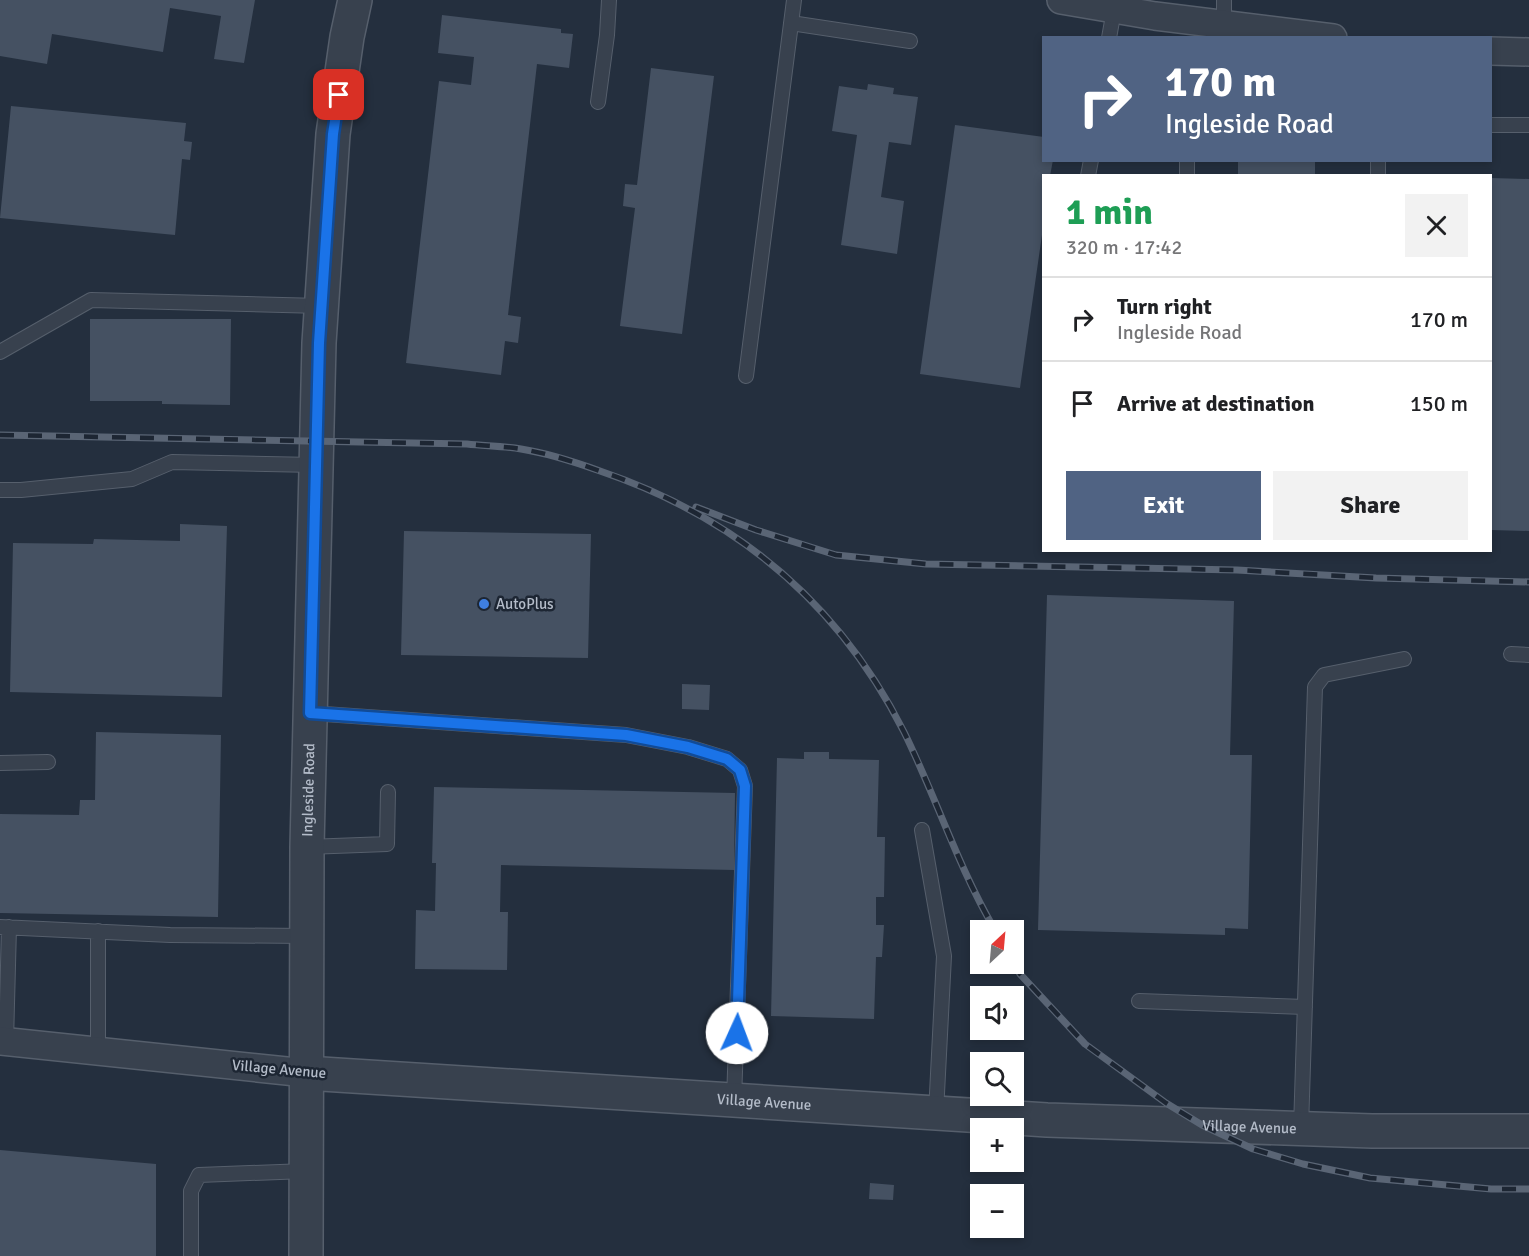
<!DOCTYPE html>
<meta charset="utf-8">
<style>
body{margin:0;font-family:Signika,sans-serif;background:#f2f2f2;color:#202124;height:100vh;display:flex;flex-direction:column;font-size:22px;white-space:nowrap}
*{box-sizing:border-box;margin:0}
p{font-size:20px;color:#757577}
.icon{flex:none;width:33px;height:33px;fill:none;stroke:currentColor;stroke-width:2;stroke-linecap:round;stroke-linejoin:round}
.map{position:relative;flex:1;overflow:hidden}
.sheet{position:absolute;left:1042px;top:174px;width:450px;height:378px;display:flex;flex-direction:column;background:#fff;border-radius:0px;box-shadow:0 3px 9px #0003}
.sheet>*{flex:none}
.top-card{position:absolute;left:1042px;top:36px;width:450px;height:126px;border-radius:0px;box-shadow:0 3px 9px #0003;background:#506383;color:#fff;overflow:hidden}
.needle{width:39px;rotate:26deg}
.tools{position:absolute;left:970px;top:920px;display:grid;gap:12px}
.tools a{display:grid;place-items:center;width:54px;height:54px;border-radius:0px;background:#fff;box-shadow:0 3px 9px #0003;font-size:30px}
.pin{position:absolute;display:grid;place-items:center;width:51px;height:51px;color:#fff;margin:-26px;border-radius:12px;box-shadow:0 3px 9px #0006}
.me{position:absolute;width:66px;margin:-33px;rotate:2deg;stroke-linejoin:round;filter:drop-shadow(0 0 4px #0008)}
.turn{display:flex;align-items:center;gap:21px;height:126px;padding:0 24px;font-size:27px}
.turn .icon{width:78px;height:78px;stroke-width:2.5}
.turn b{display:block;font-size:42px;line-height:51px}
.round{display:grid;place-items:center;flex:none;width:63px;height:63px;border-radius:0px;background:#f2f2f2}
.headline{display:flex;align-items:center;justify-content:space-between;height:102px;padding:0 24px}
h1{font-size:36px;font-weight:700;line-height:45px;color:#1e9e55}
.primary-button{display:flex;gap:12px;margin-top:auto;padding:12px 24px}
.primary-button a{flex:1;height:69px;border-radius:0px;background:#506383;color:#fff;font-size:24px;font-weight:700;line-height:69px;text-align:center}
.primary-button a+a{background:#f2f2f2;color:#202124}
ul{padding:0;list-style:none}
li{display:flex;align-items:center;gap:18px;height:84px;padding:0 24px;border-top:2px solid #e0e0e0}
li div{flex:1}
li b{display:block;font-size:22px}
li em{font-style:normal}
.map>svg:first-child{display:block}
.building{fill:#455162}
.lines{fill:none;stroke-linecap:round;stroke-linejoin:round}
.service-casing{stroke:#565f6c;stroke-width:16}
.minor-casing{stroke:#565f6c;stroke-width:30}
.tertiary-casing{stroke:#565f6c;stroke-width:36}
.service{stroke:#38414e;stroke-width:14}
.minor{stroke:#38414e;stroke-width:27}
.tertiary{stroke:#38414e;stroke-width:33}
.rail-casing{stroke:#5a6575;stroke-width:7}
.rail{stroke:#1d2633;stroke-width:4.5;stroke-dasharray:14;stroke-linecap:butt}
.route-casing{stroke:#114b97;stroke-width:15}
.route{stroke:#1a73e8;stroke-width:10}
.shop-dot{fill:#3f7fe0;stroke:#1d2633;stroke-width:2}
.labels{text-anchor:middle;stroke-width:5;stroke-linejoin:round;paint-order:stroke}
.poi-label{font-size:15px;fill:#b4bcc9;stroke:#1d2633;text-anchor:start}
.street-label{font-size:15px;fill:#b4bcc9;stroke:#1d2633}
</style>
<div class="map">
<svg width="1529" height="1256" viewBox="0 0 1529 1256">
<rect width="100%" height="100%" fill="#242f3e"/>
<path class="building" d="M0,0H255L244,63L214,59L221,16L170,8L163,52L52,34L47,64L0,56Z
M442,15L561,29V33L573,34L569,68L537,64L508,315L521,317L518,343L505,341L501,375L406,363L439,81L471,85L474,57L438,53Z
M651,68L714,76L682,334L620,326L635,208L623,206L625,184L637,185Z
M868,84L894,88L893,94L918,97L911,145L889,142L881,197L904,201L897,254L841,245L857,135L832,131L839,86L867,90Z
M11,106L186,123L184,141L192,142L190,160L182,159L175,235L0,218Z
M955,125L1044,137V160H1053L1050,176H1044V221L1020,388L920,374Z
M1238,160H1315V176H1238Z
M1491,178L1529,179V531L1491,530Z
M90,319H231L230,405L162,404V401H90Z
M180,524L227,526L222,697L10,692L13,543L93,544L94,539L180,541Z
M404,531L591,534L588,658L401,655Z
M1047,595L1234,601L1230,755H1252L1248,929L1225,928V935L1038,930Z
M682,684L710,685L709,710L682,709Z
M96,732L221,735L218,917L0,913V814L79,815L80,800H95Z
M804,752H829V759L879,760L877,837H885L884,897H876V925H884L882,957H876L874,1019L771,1016L777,758L804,759Z
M434,787L735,793L734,870L501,865L500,912H508L507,970L415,969L416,910L435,911L436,863H432Z
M0,1150L156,1164V1256H0Z
M870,1183L894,1185L893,1200L869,1199Z"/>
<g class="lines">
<defs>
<path id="service" d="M791,23L910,41
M1224,24V0
M1109,38L1114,10
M598,102L607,35L609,0
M1491,125H1529
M1088,176L1091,160
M1187,176V160
M1378,176V160
M0,352L91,300L321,306
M746,376L794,0
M0,490H21L132,479L172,462L315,465
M1511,654L1529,655
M310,713L626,735L688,747L727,759L740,770L745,786L734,1100
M0,763L48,762
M922,830L944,956L936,1113
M307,847L387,844L388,792
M0,927L170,935L306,936
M98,931V1051
M1139,1001L1305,1007
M6,1042L9,927
M1301,1128L1315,687L1324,675L1404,659
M191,1256V1191L199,1175L306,1171"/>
<path id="minor" d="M1061,0L1155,16L1333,38
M1491,51L1529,52
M0,1041L306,1073"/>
<g id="tertiary">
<path id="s1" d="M306,1073L1047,1120L1372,1131H1529"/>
<path id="s2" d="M306,1256L307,847L319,343L333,134L347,37L355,0"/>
</g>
</defs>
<use href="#service" class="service-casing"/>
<use href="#minor" class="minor-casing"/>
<use href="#tertiary" class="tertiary-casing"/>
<use href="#service" class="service"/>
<use href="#minor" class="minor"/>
<use href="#tertiary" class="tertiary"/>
<defs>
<path id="rail" d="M0,435L467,444C485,446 503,446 521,449C547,453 575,462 600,471C736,517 839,603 904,732C936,797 958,867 995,930
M696,507L756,530L836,555L926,564L1237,570L1376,578L1529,582
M1014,963L1020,974L1085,1044L1166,1103L1202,1125L1253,1149L1303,1164L1370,1178L1491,1189H1529"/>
</defs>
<use href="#rail" class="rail-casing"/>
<use href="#rail" class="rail"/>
</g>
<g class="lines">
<defs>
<path id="route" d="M339,95L333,134L319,343L310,713L626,735L688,747L727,759L740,770L745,786L737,1033"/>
</defs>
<use href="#route" class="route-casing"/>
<use href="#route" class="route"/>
</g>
<circle class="shop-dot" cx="484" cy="604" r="6"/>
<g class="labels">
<g class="poi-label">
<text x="496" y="609">AutoPlus</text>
</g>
<g class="street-label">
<text dy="5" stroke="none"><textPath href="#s2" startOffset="466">Ingleside Road</textPath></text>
<text transform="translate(279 1069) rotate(5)" y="5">Village Avenue</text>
<text dy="5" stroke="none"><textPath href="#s1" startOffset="459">Village Avenue</textPath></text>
<text dy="5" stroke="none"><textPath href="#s1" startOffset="945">Village Avenue</textPath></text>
</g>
</g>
</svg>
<div class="tools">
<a><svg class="needle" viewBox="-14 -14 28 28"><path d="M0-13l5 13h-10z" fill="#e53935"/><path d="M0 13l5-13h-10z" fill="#757577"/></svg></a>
<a><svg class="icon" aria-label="sound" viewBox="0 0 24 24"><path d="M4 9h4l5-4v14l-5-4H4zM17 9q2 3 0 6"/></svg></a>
<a><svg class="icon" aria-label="search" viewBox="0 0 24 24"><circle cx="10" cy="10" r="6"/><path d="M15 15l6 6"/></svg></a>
<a>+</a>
<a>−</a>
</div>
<div class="pin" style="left:339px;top:95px;background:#d93025"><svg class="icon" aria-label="arrive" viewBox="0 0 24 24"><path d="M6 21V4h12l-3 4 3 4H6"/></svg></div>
<svg class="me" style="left:737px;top:1033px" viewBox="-20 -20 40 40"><circle r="19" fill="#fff"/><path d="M0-13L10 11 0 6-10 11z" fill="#1a73e8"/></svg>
<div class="top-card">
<div class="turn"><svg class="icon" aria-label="right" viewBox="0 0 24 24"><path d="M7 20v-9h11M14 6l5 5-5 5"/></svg><div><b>170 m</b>Ingleside Road</div></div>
</div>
<section class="sheet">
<div class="headline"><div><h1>1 min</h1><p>320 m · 17:42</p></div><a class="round"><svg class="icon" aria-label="close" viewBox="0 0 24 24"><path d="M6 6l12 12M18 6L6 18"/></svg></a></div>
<ul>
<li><svg class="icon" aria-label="right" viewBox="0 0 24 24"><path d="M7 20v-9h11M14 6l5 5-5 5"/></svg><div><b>Turn right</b><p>Ingleside Road</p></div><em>170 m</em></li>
<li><svg class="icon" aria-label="arrive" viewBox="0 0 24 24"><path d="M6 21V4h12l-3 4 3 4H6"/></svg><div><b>Arrive at destination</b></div><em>150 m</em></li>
</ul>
<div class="primary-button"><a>Exit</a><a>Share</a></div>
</section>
</div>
